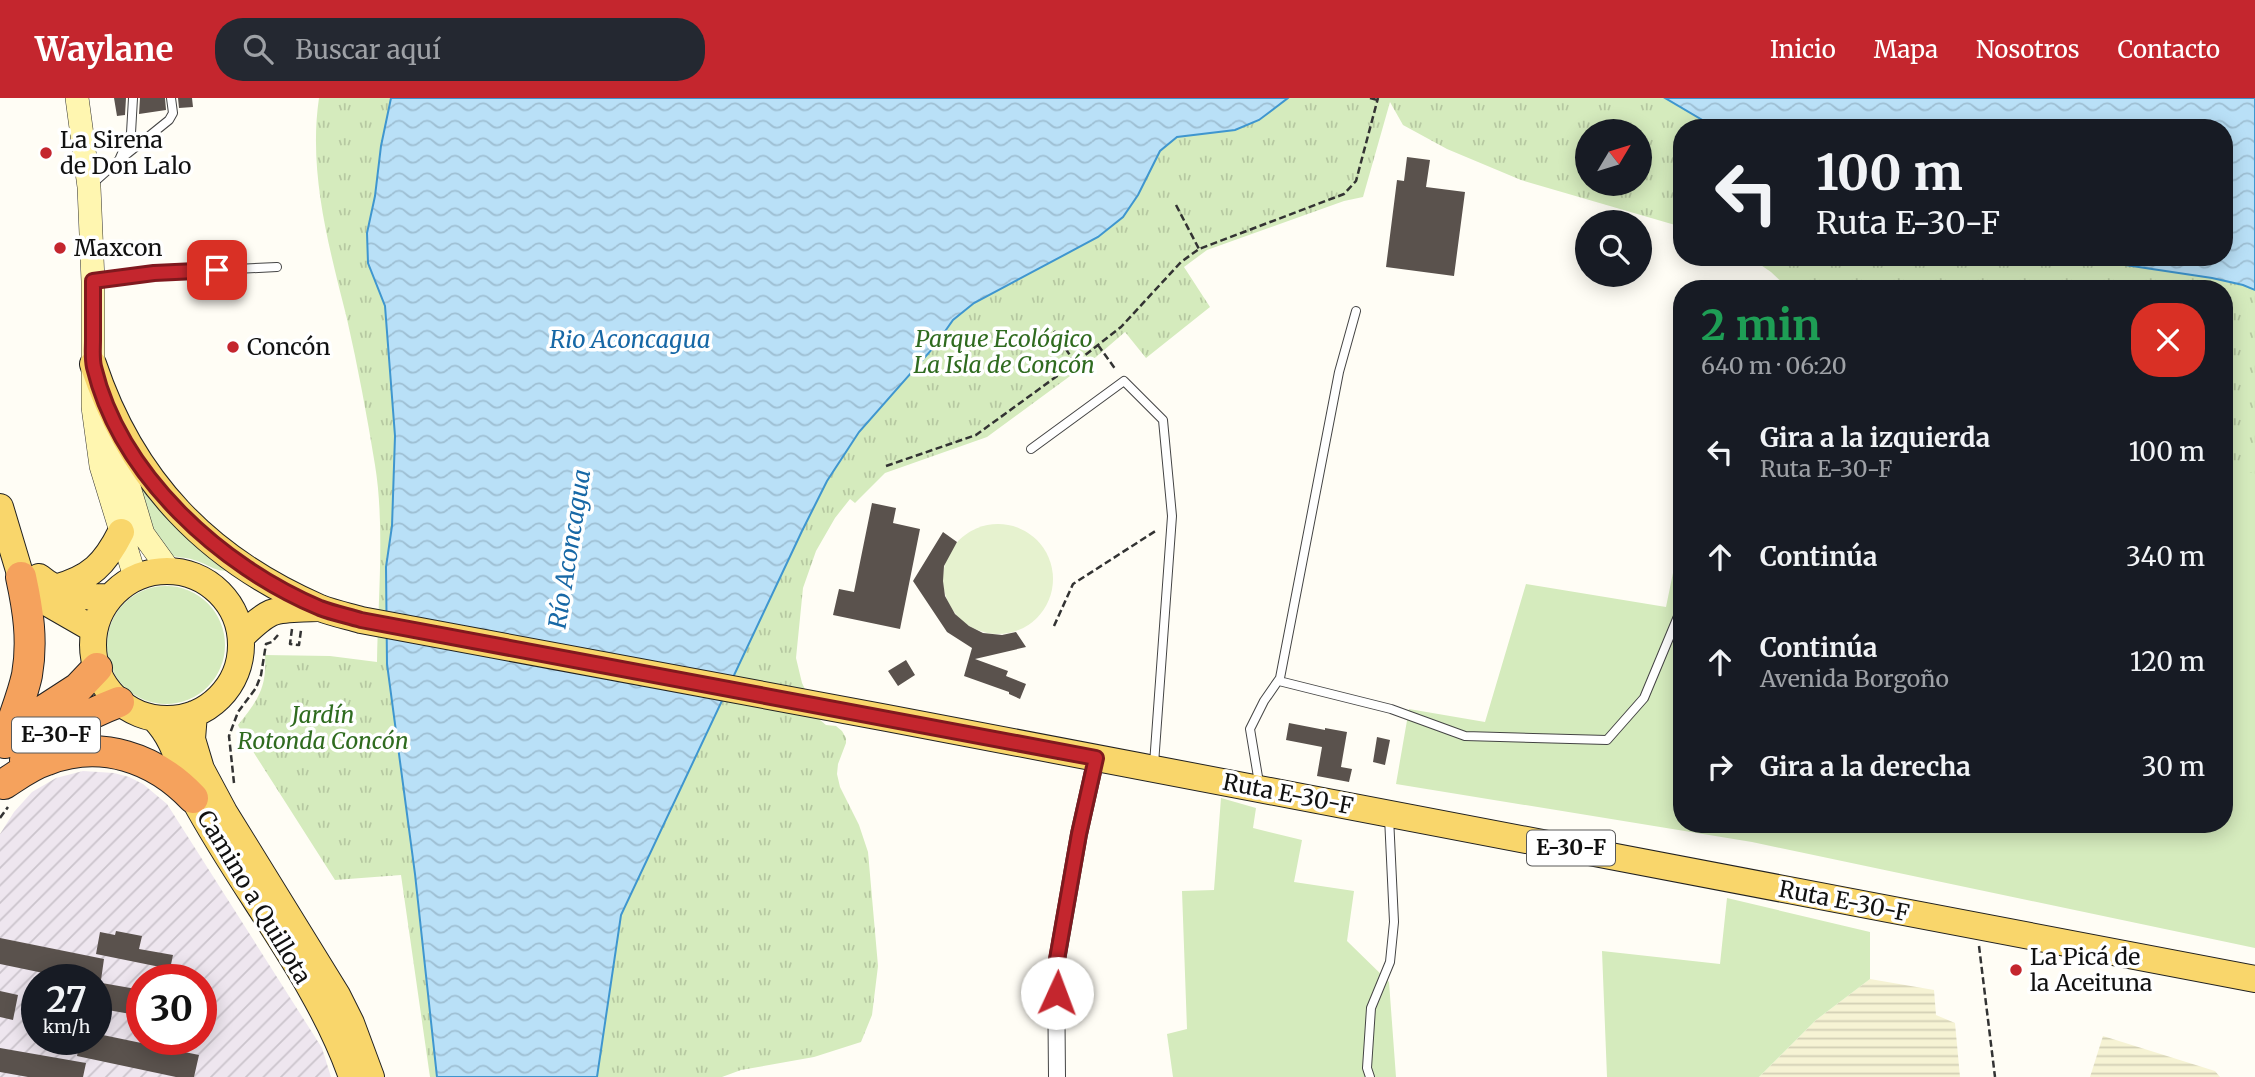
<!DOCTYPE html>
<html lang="es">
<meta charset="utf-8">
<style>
body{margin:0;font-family:Merriweather,serif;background:#242831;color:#f1f3f6;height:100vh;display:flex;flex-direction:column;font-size:26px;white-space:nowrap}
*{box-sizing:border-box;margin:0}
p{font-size:23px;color:#9ea1a6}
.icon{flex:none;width:38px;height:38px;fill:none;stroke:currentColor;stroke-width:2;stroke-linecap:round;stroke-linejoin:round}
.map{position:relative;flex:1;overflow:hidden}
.sheet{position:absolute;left:1673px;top:182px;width:560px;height:553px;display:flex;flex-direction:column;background:#171b24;border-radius:28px;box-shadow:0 4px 18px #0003}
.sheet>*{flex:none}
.banner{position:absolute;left:1673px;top:21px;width:560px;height:147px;border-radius:28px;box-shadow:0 4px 18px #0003;background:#171b24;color:#f1f3f6;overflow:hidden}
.needle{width:46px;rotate:52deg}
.fabs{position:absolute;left:1575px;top:21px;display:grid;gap:14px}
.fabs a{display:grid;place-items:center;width:77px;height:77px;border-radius:50%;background:#171b24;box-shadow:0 4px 18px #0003;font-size:35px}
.speed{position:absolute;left:21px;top:866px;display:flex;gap:14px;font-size:35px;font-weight:700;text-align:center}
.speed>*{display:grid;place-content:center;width:91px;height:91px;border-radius:50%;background:#171b24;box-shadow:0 4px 18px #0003;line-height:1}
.speed small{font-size:18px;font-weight:400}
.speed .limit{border:10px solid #d22;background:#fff;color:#111}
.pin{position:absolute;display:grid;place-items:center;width:60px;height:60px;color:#fff;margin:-30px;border-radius:14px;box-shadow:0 4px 10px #0006}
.me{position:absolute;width:77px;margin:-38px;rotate:2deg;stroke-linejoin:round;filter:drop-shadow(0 0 5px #0008)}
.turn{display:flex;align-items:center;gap:24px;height:147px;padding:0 28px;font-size:32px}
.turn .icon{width:91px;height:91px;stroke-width:2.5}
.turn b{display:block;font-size:49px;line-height:60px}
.round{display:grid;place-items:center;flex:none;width:74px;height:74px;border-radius:28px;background:#242831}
.headline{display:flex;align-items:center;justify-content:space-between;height:119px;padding:0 28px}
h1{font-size:42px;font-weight:700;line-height:52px;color:#1e9e55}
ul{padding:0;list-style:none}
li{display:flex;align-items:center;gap:21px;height:105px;padding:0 28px}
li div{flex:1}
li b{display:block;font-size:26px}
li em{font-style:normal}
header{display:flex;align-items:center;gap:42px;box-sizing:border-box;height:98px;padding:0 35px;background:#c4262e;color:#fff}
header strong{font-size:33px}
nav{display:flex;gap:38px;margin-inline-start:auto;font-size:24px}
.search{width:490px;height:63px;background:#242831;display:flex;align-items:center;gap:18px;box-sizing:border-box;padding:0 24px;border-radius:28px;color:#9ea1a6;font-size:26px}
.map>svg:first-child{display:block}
.industrial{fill:url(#industrial-furrows);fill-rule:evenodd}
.farmland{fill:url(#farmland-rules)}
.grass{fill:#d5ebbd}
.park{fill:url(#park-tufts);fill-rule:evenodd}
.pitch{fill:#e6f2cf}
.water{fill:url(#water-waves);stroke:#3f96cf;stroke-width:2}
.building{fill:#5a524d}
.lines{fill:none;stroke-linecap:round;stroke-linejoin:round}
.lane-casing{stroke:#444;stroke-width:10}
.street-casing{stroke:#444;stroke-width:18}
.secondary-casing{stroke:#333;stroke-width:24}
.primary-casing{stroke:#222;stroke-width:28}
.highway-casing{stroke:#222;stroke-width:32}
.path{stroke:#333;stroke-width:2.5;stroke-dasharray:7 3.5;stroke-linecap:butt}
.lane{stroke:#fff;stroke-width:8}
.street{stroke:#fff;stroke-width:16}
.secondary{stroke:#fff6b0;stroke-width:23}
.primary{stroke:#f9d66b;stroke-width:26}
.highway{stroke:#f5a25d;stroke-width:30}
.route-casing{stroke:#7f191e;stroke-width:18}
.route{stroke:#c4262e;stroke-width:12}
.poi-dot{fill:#c4262e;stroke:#fff;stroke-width:2.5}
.labels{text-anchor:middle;stroke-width:7;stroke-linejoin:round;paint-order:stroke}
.shield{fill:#fff;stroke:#585858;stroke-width:2}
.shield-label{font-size:21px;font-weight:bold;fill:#111}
.poi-label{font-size:23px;fill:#111;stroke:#fff;text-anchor:start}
.park-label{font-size:23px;font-style:italic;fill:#2f6b1f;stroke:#fff}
.street-label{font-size:23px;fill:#111;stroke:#fff}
.water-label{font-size:24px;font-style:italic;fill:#1768a6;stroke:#fff}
</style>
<header>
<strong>Waylane</strong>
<div class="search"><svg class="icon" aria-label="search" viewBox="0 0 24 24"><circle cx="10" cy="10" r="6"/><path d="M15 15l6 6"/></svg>Buscar aquí</div>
<nav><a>Inicio</a><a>Mapa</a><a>Nosotros</a><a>Contacto</a></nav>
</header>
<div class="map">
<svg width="2255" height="979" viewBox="0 0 2255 979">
<defs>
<pattern id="industrial-furrows" width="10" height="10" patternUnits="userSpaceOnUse" patternTransform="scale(1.75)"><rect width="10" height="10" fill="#eee6ef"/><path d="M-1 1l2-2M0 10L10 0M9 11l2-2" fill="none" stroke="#cbc4cc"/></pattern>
<pattern id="farmland-rules" width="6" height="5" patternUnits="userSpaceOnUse" patternTransform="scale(1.75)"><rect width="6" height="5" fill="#f6f3d4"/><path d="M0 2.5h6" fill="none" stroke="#d2cfb5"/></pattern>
<pattern id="park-tufts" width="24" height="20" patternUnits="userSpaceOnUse" patternTransform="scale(1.75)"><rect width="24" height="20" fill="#d5ebbd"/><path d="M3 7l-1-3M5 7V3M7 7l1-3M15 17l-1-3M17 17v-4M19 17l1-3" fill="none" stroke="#b6c8a1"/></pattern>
<pattern id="water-waves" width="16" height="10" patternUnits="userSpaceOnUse" patternTransform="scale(1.75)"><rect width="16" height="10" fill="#b9e0f7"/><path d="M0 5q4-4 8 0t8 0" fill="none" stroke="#9ebfd3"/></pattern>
</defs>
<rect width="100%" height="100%" fill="#fffdf5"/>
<path class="industrial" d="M83,673L114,675L129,679L143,686L167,706L322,950L331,979H0V736L14,714L32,694L56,680ZM37,882H96V942H37ZM142,882H201V942H142Z"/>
<path class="farmland" d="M1870,881L1934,892L1936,917L1955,925L1960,979H1759L1816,922Z
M2103,938L2215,973L2220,979H2090Z"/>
<path class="grass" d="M2224,262L2255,273V850L1752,744L1396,686L1409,611L1485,624L1526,486L1666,509L1682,431V726H2224Z
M138,380L235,473C214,474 212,468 194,462C186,459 175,460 167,456C153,448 142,396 138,380Z
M107 547a59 59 0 1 1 118 0a59 59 0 1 1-118 0Z
M1221,700L1256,710L1253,730L1302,742L1294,784L1354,793L1347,843L1389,884L1396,979H1173L1167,936L1187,931L1182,793L1214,792Z
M1727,800L1870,834V881L1816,922L1759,979H1607L1602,853L1720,866Z"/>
<path class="park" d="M319,0H2255V376L2224,366V191H1789L1771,174L1749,159H2224V30H1682V129L1521,82L1447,51L1403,27L1390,4L1363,99L1344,103L1207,152L1184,169L1210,209L1146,260L1125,234L1096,259L987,339L885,375L855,405L850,401L835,420L816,453L803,490L796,560L802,585L820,622L826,627L836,628L842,633L846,640V645L838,666L837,676L840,689L859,727L868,754L878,868L872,917L861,944L814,959L741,972L722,979H430L401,777L335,782L247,644L238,627C258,602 267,590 265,557L330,558L377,564C378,502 385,428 375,367C367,318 358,269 347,221C329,149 308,74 319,0ZM1587,33H1640V86H1587Z"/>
<path class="pitch" d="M943 481a55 55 0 1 1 110 0a55 55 0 1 1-110 0Z"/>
<path class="water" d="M391,0H1288L1259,22L1235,32L1177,39L1160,53L1138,97L1123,119L1098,139L974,205L953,222L934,249L859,334L827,383L802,433L621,817L597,979H437L415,776L387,566L386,469L392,428L395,338L385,208L368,165L367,135L375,98L381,48Z
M1665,0H2255V192L2243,187L2212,180L2072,159H2224V30H1716Z"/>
<path class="building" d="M114,0H126L125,17L117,18Z
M140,0H165L166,12L139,16Z
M178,0H192L193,9L179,10Z
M1407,59L1430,62L1426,89L1465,94L1454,178L1386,169L1397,82L1404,83Z
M872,405L896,410L893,425L920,431L900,531L833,517L839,491L854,494Z
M943,434L957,444L944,468L943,483L945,498L955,516L969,528L983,535L1002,537L1016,534L1026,549L975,561L1008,573L1006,578L1026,586L1020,601L1009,596V594L964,578L972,550L947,534L913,483Z
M906,562L915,577L898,588L888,573Z
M1289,625L1325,632V630L1347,634L1341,669L1352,671L1349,684L1317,678L1322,649L1286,642Z
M1377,639L1390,642L1385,667L1373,664Z
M116,833L142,838L139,851L173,857L170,871L96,856L100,834L115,837Z
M0,840L104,861L101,882H77L0,866Z
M96,884L142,892V918L102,911L103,905L96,904Z
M0,893L18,897L13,922L0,919Z
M98,936L199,957L194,979H176L77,958L80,942H97Z
M0,950L86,965L83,979H28L0,974Z"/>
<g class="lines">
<defs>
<path id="lane" d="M122,60L169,22L173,15L171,0
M91,87L119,62L131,35L133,0
M96,183L154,175L277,169
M1031,351L1124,283L1163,322L1172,418L1154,666
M1279,583L1391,611L1465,638L1607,642L1644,600L1679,516
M1259,685L1250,631L1264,603L1280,580L1339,274L1356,213
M1370,979L1367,970L1371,910L1390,864L1394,824L1389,719"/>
<path id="street" d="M1057,979L1056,868L1079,736L1096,660"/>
<path id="secondary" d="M77,0L89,89L93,183V309L101,368L135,479
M101,324L121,362L143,436L169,472"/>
<path id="primary" d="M93,266C132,383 207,461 320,510C333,515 347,518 361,522L887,620L2255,881
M0,409L21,479L46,504L93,531
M93 547a74 74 0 1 1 148 0a74 74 0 1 1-148 0Z
M39,479C59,496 82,500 108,499
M55,490C91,480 105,466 121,434
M241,539C273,508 273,512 317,510
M194,616L192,641L201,671L224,714L337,897L351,925L371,979
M155,621C178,645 179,673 194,701C243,793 318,881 352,979"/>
<path id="highway" d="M5,645C12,623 22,600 27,577C33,543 28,511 21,479
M5,645L41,614L78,590L97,570
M25,662C51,636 85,617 119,604
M4,686C18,677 31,667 47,662C101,641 155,660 193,700"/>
</defs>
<use href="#lane" class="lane-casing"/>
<use href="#street" class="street-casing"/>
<use href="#secondary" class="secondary-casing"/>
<use href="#primary" class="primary-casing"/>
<use href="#highway" class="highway-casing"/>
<path class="path" d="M1370,0L1377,2
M1176,107L1199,151
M1054,233L1075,265
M1098,247L1116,272
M886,368L976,337L1075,265L1121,229L1181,164L1199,151L1344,96L1356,83L1378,0
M1054,528L1073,486L1157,432
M292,531L290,546L299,547L301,532
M234,685L229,638L238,614L256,590L261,577L266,546L272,544L278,537
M0,720L8,709
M1979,848L1995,979"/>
<use href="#lane" class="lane"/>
<use href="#street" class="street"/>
<use href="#secondary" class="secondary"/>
<use href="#primary" class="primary"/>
<use href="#highway" class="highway"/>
</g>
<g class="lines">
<defs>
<path id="route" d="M217,172L154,175L93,183C93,203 93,222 93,242C93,251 92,260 94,269C120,377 220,468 320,510C333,515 348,518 361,522L1096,660L1079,736L1056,867L1057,895"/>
</defs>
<use href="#route" class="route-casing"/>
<use href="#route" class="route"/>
</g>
<g class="poi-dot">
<circle cx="46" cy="55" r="7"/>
<circle cx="60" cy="150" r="7"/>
<circle cx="233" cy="249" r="7"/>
<circle cx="2016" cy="872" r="7"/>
</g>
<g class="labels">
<g class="shield">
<rect x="12" y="619.5" width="88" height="35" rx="5"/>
<rect x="1527" y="732.5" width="88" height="35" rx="5"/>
</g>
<g class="shield-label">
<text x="56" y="644">E-30-F</text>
<text x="1571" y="757">E-30-F</text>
</g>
<g class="poi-label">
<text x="60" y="50">La Sirena<tspan x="60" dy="26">de Don Lalo</tspan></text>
<text x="74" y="158">Maxcon</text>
<text x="247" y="257">Concón</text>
<text x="2030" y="867">La Picá de<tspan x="2030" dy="26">la Aceituna</tspan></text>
</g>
<g class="park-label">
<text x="1004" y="249">Parque Ecológico<tspan x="1004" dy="26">La Isla de Concón</tspan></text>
<text x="323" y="625">Jardín<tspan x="323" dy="26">Rotonda Concón</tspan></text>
</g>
<g class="street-label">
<text transform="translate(1288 696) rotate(11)" y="8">Ruta E-30-F</text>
<text transform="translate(254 799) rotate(59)" y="8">Camino a Quillota</text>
<text transform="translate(1844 803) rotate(11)" y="8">Ruta E-30-F</text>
</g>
<g class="water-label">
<text x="630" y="250">Rio Aconcagua</text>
<text transform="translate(570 451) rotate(-81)" y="8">Río Aconcagua</text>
</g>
</g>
</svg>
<div class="fabs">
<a><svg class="needle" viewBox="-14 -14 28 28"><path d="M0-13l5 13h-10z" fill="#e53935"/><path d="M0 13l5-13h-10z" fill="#9ea1a6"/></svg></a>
<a><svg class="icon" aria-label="search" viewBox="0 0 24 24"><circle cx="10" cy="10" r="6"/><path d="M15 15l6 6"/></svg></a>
</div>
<div class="speed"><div>27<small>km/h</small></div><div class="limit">30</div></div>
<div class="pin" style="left:217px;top:172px;background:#d93025"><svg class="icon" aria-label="arrive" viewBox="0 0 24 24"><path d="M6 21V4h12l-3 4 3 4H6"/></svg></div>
<svg class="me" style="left:1057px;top:895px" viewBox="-20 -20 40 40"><circle r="19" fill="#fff"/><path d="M0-13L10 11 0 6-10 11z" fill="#c4262e"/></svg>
<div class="banner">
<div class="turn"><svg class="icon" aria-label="left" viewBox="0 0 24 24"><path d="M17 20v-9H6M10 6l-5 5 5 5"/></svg><div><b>100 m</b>Ruta E-30-F</div></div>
</div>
<section class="sheet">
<div class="headline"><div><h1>2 min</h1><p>640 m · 06:20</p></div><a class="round" style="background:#d93025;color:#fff"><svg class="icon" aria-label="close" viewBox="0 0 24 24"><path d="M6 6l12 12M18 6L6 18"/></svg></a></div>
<ul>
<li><svg class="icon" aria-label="left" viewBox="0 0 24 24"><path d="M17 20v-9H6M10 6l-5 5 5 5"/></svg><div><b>Gira a la izquierda</b><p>Ruta E-30-F</p></div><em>100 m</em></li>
<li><svg class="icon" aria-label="ahead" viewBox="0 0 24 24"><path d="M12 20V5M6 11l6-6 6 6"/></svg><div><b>Continúa</b></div><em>340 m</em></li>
<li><svg class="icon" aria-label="ahead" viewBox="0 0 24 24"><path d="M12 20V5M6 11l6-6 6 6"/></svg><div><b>Continúa</b><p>Avenida Borgoño</p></div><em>120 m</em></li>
<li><svg class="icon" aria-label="right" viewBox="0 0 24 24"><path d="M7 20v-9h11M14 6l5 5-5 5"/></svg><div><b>Gira a la derecha</b></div><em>30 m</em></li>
</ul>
</section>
</div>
